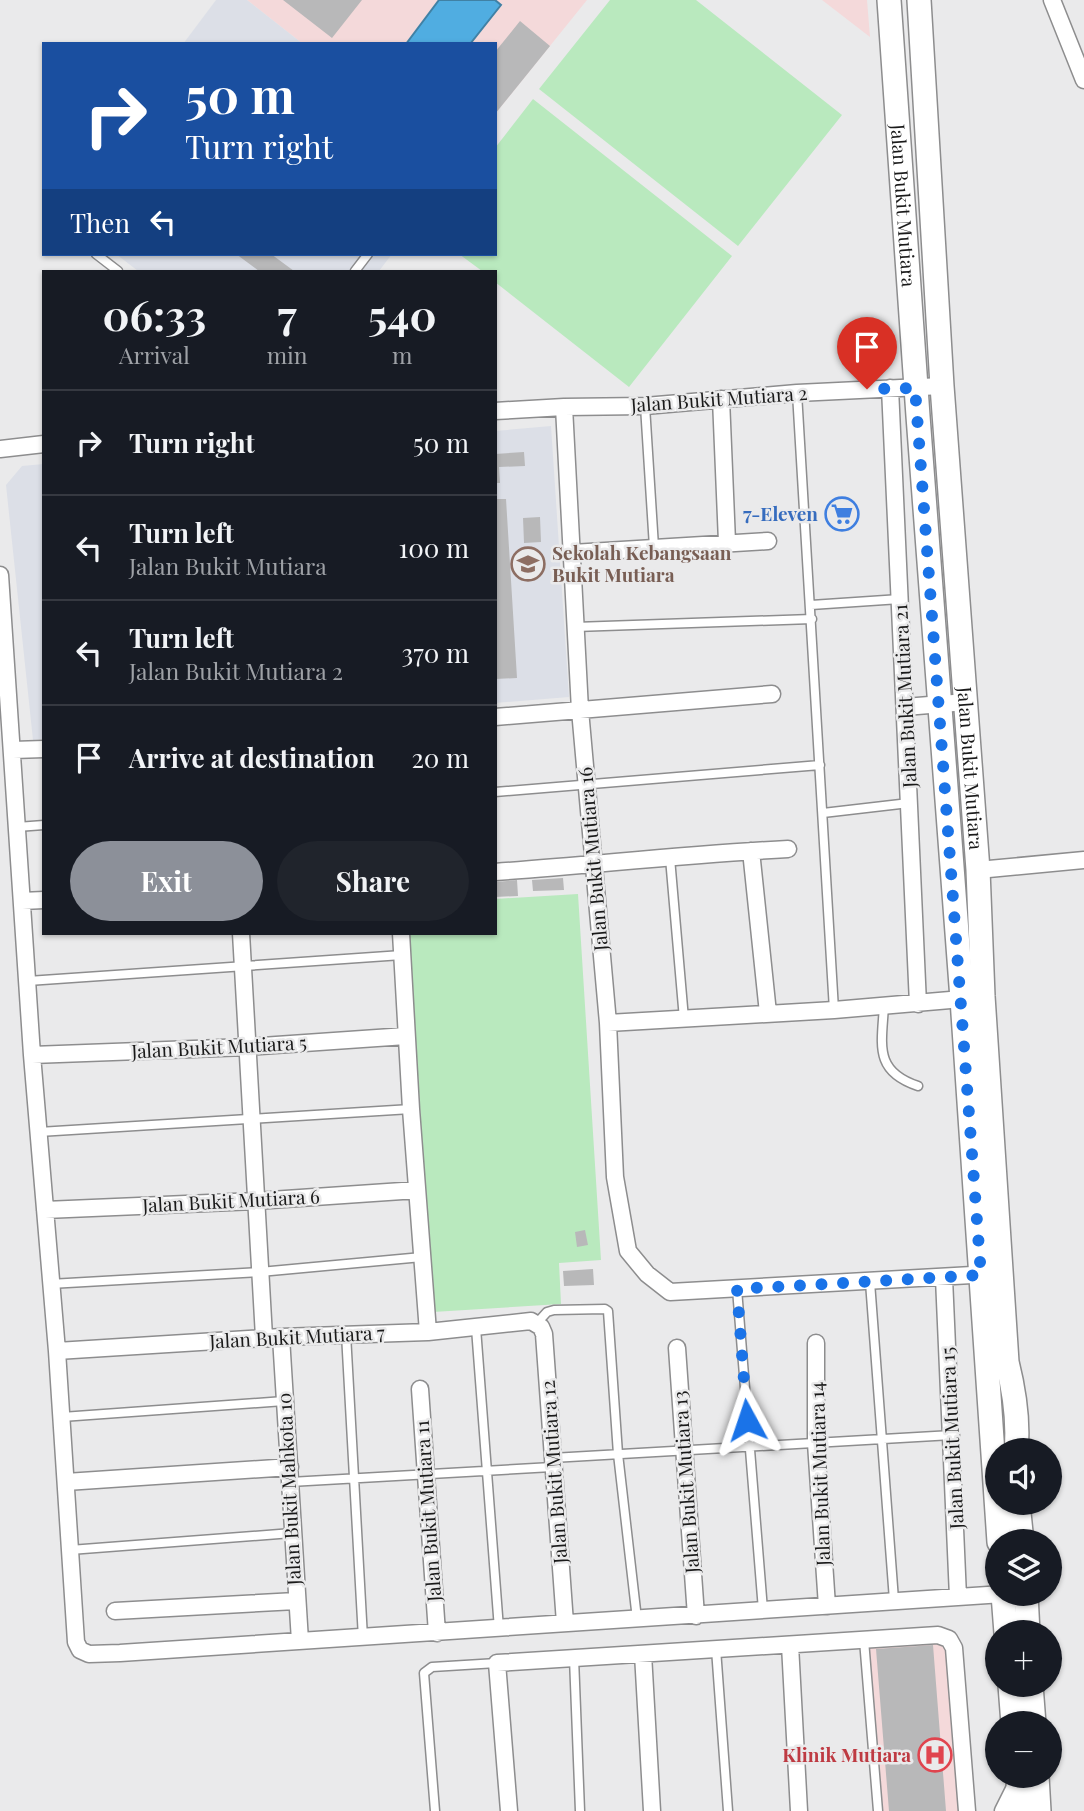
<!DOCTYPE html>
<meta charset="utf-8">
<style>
body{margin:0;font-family:"Playfair Display",serif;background:#20242c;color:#f1f3f6;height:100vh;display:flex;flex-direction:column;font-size:26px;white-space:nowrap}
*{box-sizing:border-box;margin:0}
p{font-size:23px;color:#9ea1a6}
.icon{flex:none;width:38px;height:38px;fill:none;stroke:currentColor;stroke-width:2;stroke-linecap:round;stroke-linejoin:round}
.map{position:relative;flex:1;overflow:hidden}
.drawer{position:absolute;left:42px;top:270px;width:455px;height:665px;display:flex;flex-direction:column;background:#171b24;border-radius:0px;box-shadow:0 2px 5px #0004}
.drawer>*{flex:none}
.banner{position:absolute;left:42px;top:42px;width:455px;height:214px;border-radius:0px;box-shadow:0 2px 5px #0004;background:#1a4fa0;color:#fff;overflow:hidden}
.controls{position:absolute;left:985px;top:1438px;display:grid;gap:14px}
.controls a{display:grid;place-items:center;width:77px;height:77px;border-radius:50%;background:#171b24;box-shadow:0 2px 5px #0004;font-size:35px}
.pin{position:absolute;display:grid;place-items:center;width:60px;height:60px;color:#fff;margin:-72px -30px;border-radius:50% 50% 50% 0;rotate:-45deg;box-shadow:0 0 7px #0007}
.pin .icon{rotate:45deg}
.me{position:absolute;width:77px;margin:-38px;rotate:355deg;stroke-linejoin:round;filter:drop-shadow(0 0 5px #0008)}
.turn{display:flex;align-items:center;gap:24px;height:147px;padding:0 28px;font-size:32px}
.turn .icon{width:91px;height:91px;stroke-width:2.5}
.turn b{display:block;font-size:49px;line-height:60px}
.then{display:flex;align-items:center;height:66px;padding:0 28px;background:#0003;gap:14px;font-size:26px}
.eta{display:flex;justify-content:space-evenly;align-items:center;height:119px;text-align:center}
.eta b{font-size:42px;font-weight:700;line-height:49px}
.cta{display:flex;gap:14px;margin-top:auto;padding:14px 28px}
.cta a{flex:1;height:80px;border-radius:42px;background:#8c9099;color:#fff;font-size:28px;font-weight:700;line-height:80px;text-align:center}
.cta a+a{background:#20242c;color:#f1f3f6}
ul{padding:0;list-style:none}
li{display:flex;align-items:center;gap:21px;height:105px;padding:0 28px;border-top:2px solid #363941}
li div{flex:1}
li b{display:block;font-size:26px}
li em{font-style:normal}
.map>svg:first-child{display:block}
.commercial{fill:#f4d9da}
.built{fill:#dcdfe7}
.green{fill:#b9e9be}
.water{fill:#50ade1;stroke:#4081a5;stroke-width:2}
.building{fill:#b8b8b9}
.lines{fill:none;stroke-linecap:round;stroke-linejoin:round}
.lane-casing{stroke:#8d8d8e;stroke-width:11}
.street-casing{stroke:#8d8d8e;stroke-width:19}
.secondary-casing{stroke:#8d8d8e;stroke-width:26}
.lane{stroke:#fff;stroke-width:8}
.street{stroke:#fff;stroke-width:16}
.secondary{stroke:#fff;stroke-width:23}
.route{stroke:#1a73e8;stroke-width:12;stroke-dasharray:0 21.6}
.labels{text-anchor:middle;stroke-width:5;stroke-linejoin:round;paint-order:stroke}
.street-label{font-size:19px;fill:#1a1a1a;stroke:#eaeaeb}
.shop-label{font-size:19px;font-weight:bold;fill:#366cbe;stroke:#eaeaeb;text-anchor:end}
.education-label{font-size:19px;font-weight:bold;fill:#785e54;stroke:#eaeaeb;text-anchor:start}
.health-label{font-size:19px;font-weight:bold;fill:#be3a42;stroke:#eaeaeb;text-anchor:end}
</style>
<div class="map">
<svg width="1084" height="1811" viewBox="0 0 1084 1811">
<rect width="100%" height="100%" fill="#eaeaeb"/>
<path class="commercial" d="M247,0H587L495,114V44H303Z
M822,0H867L870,37Z
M955,1639L973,1811H880L868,1646Z"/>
<path class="built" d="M216,0H247L303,44H183Z
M116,254H392L379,271H138Z
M551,426L569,697L495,703V431Z
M44,464V739L33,740L6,485L22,466Z"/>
<path class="green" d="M610,0H696L842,115L738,246L539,89Z
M533,99L732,256L629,387L495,282V271H482L459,254H495V148Z
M578,894L601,1260L559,1263L561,1304L433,1312L409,933H495V899Z"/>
<path class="water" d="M439,0H495L501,5L470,44H406Z"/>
<path class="building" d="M283,0H362L332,38Z
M520,21L550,46L495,114V52Z
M236,254H271L294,271H259Z
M524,452L525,466L499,467L500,483H495V454Z
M495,499H506L517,678L495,679Z
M540,517L541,542L524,543L523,518Z
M563,878L564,890L533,891L532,880Z
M517,880L518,896L495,897V882Z
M585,1230L588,1245L577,1247L575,1232Z
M593,1269L594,1285L564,1286L563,1271Z
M933,1645L946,1811H889L876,1649Z"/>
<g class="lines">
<defs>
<path id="lane" d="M96,254L118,271
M355,271L368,254
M797,393L834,1010
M645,406L654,547
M811,605L900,599
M575,627L812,619
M495,792L820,765
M823,813L909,803
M17,827L44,825
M670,858L684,1019
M28,981L402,955
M884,1005C882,1044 873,1071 918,1086
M39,1132L411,1109
M870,1282L894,1600
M50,1284L260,1272L422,1257
M737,1289L763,1610
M537,1323L547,1312L554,1310L605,1309L608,1311L618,1454L637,1619
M476,1328L499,1629
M346,1334L363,1638
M62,1417L284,1401
M552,1458L952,1435
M290,1482L552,1467
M70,1550L292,1533
M864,1640L878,1811
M716,1649L728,1811
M574,1658L580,1811
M435,1811L424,1673L432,1667L497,1663"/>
<path id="street" d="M1052,0L1084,80
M890,388L918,1004
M721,399L727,542
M564,407L580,710L608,1023L615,1177L628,1251L647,1274L670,1292L990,1274
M495,411L564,407L645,406L797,393L942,386
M0,449L44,444
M572,553L768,541
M0,575L32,1055L57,1351L76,1642L80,1650L89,1654L120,1653L1003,1594
M905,707L966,702
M495,717L772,694
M13,750L44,749
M751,851L768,1013
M978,870L1084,860
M495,872C593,865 690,854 788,849
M22,901L44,900
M241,933L264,1337
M401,933L411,1109L428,1332
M608,1023L834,1010L962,999
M32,1055L247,1047L406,1036
M45,1210L256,1201L417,1190
M944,1278L958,1597
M281,1337L300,1641
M816,1343V1443L827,1606
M677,1348L696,1616
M57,1351L281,1337L428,1332L531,1321L541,1327L544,1334L565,1623
M420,1389L437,1633
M66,1482L290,1467
M115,1611L296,1601
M790,1645L799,1811
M643,1654L652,1811
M509,1811L497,1663L938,1635L949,1639L954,1648L967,1811
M1003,1811L1016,1785"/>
<g id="secondary">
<path id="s1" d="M889,0L918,416L962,999L999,1542"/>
<path id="s2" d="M919,0L942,386L978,870L983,996L1007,1362C1014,1390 1019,1421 1016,1451"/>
<path d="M1018,1503L1022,1542"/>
<path d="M1003,1594L1006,1633"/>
<path d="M1026,1594L1028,1633"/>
<path d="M1010,1685L1013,1724"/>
<path d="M1031,1685L1034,1724"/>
<path d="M1018,1776L1019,1811"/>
<path d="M1037,1776L1039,1811"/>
</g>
</defs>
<use href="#lane" class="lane-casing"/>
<use href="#street" class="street-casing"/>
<use href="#secondary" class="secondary-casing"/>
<use href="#lane" class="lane"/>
<use href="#street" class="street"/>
<use href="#secondary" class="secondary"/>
</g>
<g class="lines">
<path class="route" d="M747,1420L737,1289L981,1275L915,388L867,389"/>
</g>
<defs>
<symbol id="supermarket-ring" viewBox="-11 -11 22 22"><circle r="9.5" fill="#eaeaeb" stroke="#3f7fe0" stroke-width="1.5"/><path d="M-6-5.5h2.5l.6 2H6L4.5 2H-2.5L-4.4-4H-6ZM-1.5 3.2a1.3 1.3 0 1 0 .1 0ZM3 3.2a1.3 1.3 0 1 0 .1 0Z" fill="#3f7fe0"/></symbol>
<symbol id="school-ring" viewBox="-11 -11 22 22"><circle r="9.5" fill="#eaeaeb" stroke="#8d6e63" stroke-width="1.5"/><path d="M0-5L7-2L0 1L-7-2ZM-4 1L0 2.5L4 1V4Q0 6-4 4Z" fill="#8d6e63"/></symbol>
<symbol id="hospital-ring" viewBox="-11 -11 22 22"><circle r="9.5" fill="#eaeaeb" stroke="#e0444e" stroke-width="1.5"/><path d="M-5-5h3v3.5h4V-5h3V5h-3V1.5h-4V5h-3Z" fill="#e0444e"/></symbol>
</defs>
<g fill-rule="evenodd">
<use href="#supermarket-ring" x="823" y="495" width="38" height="38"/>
<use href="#school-ring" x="509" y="545" width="38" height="38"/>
<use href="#hospital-ring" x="916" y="1736" width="38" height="38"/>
</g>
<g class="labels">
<g class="street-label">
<text dy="7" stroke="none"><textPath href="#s1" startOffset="206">Jalan Bukit Mutiara</textPath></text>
<text transform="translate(719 399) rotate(-4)" y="7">Jalan Bukit Mutiara 2</text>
<text transform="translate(905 696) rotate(-93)" y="7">Jalan Bukit Mutiara 21</text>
<text dy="7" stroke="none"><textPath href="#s2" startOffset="770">Jalan Bukit Mutiara</textPath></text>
<text transform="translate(593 859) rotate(-95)" y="7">Jalan Bukit Mutiara 16</text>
<text transform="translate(219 1047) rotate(-3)" y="7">Jalan Bukit Mutiara 5</text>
<text transform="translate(231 1201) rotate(-3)" y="7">Jalan Bukit Mutiara 6</text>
<text transform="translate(297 1337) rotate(-3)" y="7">Jalan Bukit Mutiara 7</text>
<text transform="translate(952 1438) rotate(-93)" y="7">Jalan Bukit Mutiara 15</text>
<text transform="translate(554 1472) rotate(-94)" y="7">Jalan Bukit Mutiara 12</text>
<text transform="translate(820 1474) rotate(-92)" y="7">Jalan Bukit Mutiara 14</text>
<text transform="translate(686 1482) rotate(-94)" y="7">Jalan Bukit Mutiara 13</text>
<text transform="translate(289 1489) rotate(-93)" y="7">Jalan Bukit Mahkota 10</text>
<text transform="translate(428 1511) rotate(-94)" y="7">Jalan Bukit Mutiara 11</text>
</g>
<g class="shop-label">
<text x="818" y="521">7-Eleven</text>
</g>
<g class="education-label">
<text x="552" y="560">Sekolah Kebangsaan<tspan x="552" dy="22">Bukit Mutiara</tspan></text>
</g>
<g class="health-label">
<text x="911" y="1762">Klinik Mutiara</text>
</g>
</g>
</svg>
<div class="controls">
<a><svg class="icon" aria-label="sound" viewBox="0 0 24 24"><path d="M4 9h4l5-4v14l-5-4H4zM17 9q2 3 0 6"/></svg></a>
<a><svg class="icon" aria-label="layers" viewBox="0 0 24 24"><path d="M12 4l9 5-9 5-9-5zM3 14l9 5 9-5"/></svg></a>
<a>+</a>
<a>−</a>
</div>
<div class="pin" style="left:867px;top:389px;background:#d93025"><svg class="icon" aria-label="arrive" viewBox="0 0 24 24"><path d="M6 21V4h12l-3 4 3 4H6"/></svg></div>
<svg class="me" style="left:747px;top:1420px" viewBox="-20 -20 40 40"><path d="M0-17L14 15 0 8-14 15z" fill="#1a73e8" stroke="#fff" stroke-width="4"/></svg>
<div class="banner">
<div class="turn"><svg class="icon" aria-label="right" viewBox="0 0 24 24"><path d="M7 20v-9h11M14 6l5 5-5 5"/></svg><div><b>50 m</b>Turn right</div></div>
<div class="then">Then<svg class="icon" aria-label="left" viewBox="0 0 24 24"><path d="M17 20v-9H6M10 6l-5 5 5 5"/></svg></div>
</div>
<section class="drawer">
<div class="eta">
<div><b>06:33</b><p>Arrival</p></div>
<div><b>7</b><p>min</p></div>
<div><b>540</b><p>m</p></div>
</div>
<ul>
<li><svg class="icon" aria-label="right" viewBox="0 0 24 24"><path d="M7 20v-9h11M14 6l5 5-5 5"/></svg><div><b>Turn right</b></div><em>50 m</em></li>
<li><svg class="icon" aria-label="left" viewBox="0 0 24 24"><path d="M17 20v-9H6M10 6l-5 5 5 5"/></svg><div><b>Turn left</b><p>Jalan Bukit Mutiara</p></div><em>100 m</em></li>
<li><svg class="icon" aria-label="left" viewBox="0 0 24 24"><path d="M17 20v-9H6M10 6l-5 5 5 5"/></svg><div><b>Turn left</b><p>Jalan Bukit Mutiara 2</p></div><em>370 m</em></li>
<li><svg class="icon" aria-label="arrive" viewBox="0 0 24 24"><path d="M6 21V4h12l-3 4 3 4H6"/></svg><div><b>Arrive at destination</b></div><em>20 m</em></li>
</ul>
<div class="cta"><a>Exit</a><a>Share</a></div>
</section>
</div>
